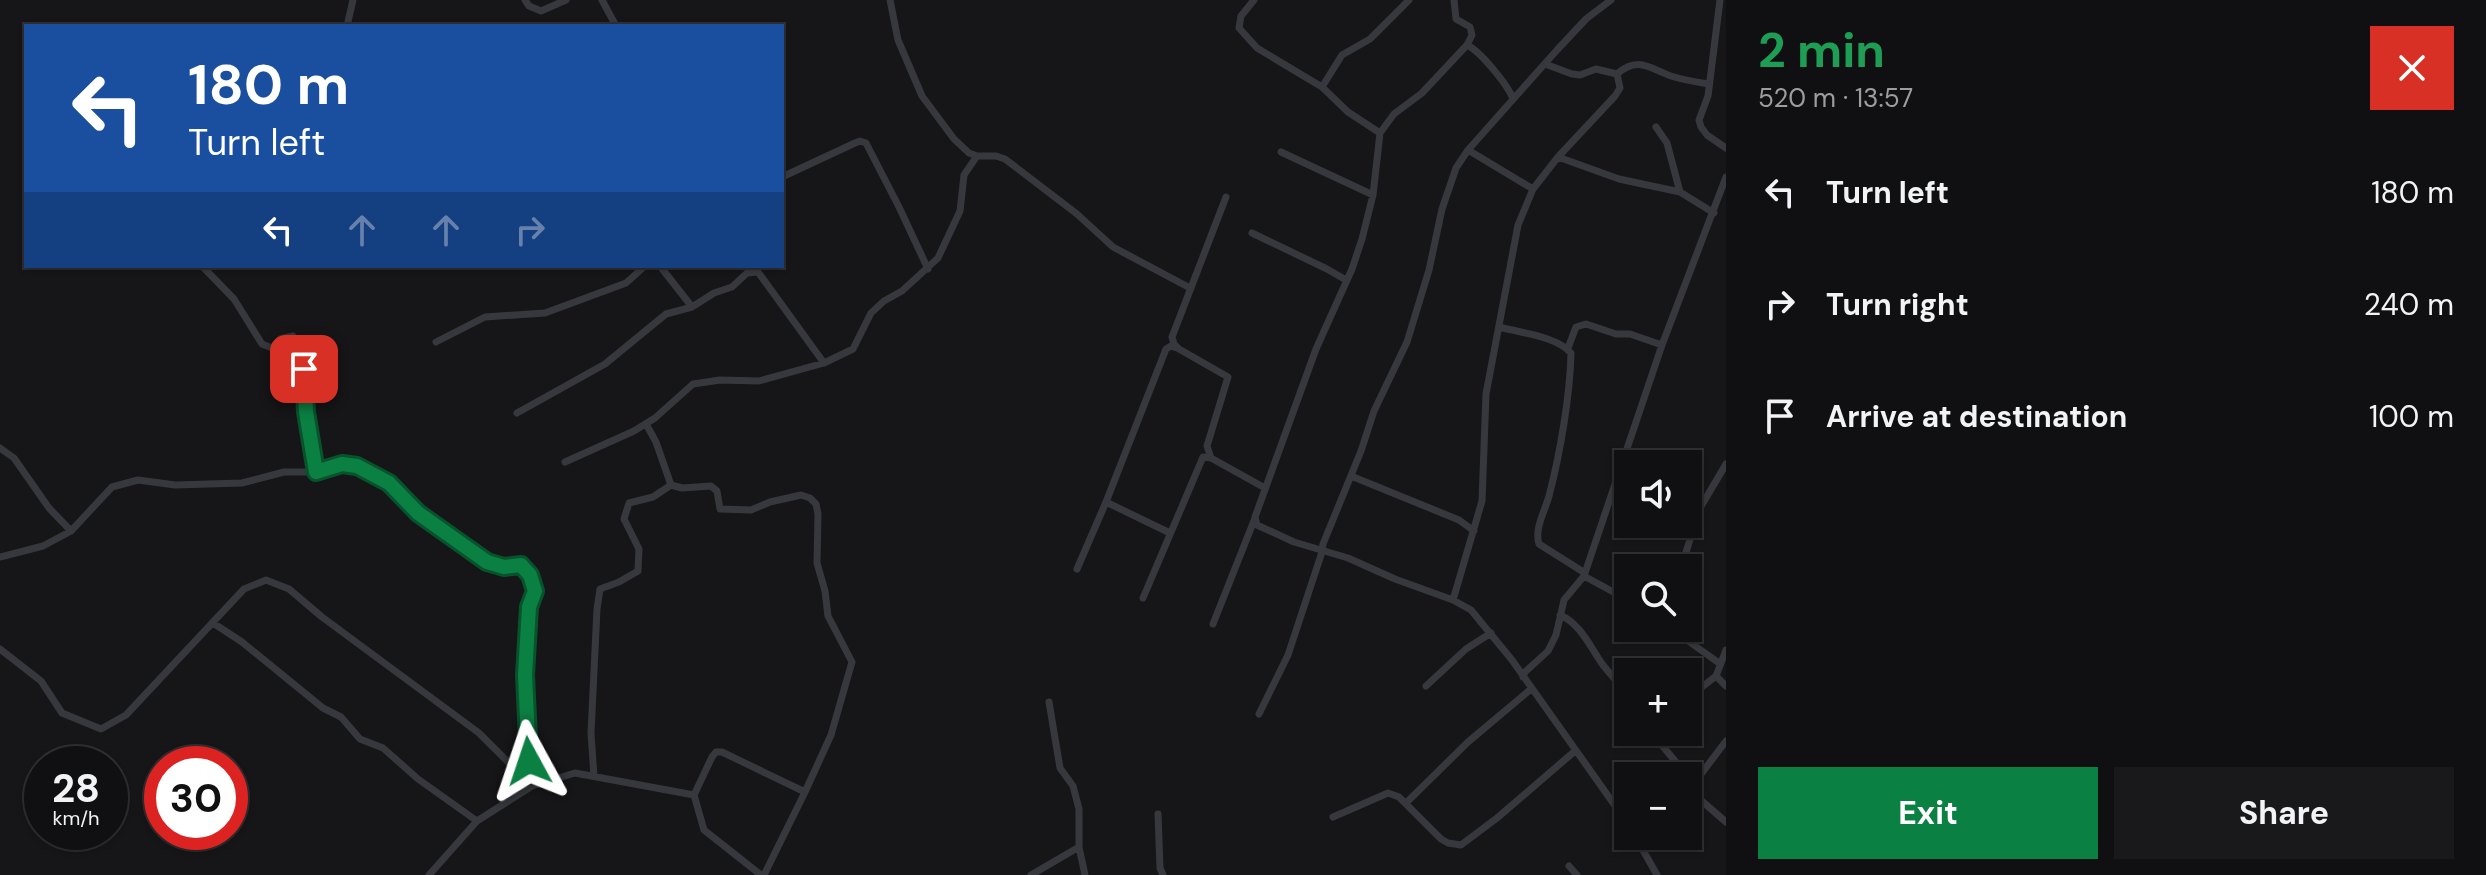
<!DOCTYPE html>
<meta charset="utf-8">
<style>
body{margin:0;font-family:"DM Sans",sans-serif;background:#19191b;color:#f1f3f6;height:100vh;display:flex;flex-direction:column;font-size:30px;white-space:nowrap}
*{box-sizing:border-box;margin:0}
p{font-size:26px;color:#9c9d9f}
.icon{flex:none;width:44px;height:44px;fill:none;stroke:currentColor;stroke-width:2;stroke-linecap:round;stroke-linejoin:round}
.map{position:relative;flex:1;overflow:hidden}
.sheet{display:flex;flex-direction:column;background:#101012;width:760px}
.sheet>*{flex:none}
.banner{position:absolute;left:24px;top:24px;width:760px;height:244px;border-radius:0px;box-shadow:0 2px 6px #0004,0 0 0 2px #303032;background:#1a4fa0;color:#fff;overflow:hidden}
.controls{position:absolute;left:1614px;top:450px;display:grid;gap:16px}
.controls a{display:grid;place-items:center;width:88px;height:88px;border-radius:0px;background:#101012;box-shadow:0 2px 6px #0004,0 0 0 2px #303032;font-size:40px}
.speed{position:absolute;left:24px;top:746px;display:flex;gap:16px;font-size:40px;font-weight:700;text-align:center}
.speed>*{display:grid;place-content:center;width:104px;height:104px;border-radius:50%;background:#101012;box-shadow:0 2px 6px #0004,0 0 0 2px #303032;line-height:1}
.speed small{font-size:20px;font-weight:400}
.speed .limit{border:12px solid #d22;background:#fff;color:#111}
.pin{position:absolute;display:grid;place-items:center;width:68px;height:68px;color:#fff;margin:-34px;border-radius:16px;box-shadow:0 4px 12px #0006}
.me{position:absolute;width:88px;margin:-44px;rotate:355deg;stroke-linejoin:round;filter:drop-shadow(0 0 6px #0008)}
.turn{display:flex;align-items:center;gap:28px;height:168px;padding:0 32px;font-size:36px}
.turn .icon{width:104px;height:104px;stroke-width:2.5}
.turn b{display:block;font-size:56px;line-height:68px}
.lanes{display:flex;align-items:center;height:76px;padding:0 32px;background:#0003;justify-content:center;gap:40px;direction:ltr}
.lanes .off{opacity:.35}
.round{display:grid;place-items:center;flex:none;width:84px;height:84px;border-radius:0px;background:#19191b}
.headline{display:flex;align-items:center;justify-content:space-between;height:136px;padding:0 32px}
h1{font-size:48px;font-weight:700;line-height:60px;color:#1e9e55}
.button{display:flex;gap:16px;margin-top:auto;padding:16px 32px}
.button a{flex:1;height:92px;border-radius:0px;background:#0b8043;color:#fff;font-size:32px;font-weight:700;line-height:92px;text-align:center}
.button a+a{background:#19191b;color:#f1f3f6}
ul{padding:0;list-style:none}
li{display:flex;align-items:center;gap:24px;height:112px;padding:0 32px}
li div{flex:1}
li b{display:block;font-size:30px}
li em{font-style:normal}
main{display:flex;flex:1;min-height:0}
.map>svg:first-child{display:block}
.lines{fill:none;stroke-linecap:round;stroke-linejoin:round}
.minor{stroke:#37383d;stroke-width:7}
.route-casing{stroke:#07532c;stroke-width:20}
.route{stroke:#0b8043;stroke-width:14}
</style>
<main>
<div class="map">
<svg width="1726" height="875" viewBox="0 0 1726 875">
<rect width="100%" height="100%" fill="#161618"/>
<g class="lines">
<path class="minor" d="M525,0L529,6L541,11L566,0
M602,0L616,26
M890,0L898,40L922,96L954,139L969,153L977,156H996L1005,159L1077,214L1113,247L1190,288
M1254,0L1241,16L1239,28L1257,48L1322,87
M1454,0L1456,19L1470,27L1472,35L1467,45L1422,93L1394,114L1380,133L1373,195L1362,239L1352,269L1316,349L1255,517L1257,525L1294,542L1348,558L1395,579L1453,600L1471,610L1512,660L1628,824
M1720,0L1708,96L1699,120L1701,127L1707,135L1726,148
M347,26L353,0
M1467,45C1480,51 1508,85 1513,99
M1617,74C1638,56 1649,68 1671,76C1683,80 1696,82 1709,84
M1656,127L1667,143L1680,192
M1380,133L1348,112L1322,87L1342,55L1370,39L1409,0
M1281,152L1373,195
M1558,157L1619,179L1680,192L1714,213
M782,177L855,143L860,141L866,143L899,207L928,269
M1533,189L1468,150L1557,50L1586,19L1611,0
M1252,233L1327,269L1346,280
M202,266L234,299L262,344L272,348L280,339L293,336L302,348L306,412L316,472
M660,266L692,307
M1499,327C1521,333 1556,336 1571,353C1570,396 1560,454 1549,496C1545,511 1534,529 1539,544L1585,573
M436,342L485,317L545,313L626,283L645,266
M1568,348L1576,327L1586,324L1616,334H1630L1662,345
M517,413L605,364L666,314L692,307L714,293L732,287L747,273L758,272L824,363
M646,424L656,442L671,485L682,488L711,486L717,491L720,509L751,510L770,502L801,495L810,498L816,504L818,514L817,563L825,591L828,616L852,662L831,735L805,792L764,875
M0,448L14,458L49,508L71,531
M1211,458L1207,446L1228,377L1179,349L1174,344L1172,337L1226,197
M565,462L634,431L655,418L693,384L720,380L759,381L824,363L853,349L871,313L884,301L902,291L938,258L960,211L964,175L977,156
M1351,476L1459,520L1474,531
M1106,502L1170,533
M0,557L43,546L71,531L112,487L138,480L175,485L242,483L284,472H316L342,464L357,466L383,478L418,513L487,562L504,567L521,565C528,572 535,581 534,592C534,598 530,604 529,610C521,669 526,728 532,786L479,733L322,617L289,589L266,580L244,589L126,715L101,729L62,713L41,681L0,649
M1681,568L1700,508L1726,464
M1077,569L1106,502L1166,349L1171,346L1177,348
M1584,576L1628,600
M1143,598L1203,457L1211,458L1265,488
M1453,600L1482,501L1486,394L1518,225L1533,189L1558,157L1615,96L1620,88L1617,74L1596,69L1580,75L1572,74L1545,64
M1560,615C1581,624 1590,647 1603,665C1611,675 1620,685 1628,696
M213,623L242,642L323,708L341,717L360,739L383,748L418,779L477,821
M1213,624L1255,518
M1670,628L1719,663
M1716,676L1726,686
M1523,677L1525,672L1548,651L1556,635L1564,600L1584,576L1662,345L1726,177
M1426,686L1466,649L1491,633
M1688,698L1716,676L1726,650
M1049,702L1060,768L1073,786L1079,809V847
M1259,714L1288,655L1322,552L1323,544L1361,451L1374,411L1407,342L1429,270L1442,209L1456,168L1468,150
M1651,732L1675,761L1684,776
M1726,741L1689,790L1726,822
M594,776L591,733L597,609L600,589L619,582L638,571L639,549L624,519L629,503L653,497L671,485
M694,795L712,757L716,752H722L805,792
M1406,803L1468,742L1531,689
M1158,814L1160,868L1163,875
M1333,817L1388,793L1399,797L1441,839L1448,843L1461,845L1497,818L1575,751
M1635,836L1657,875
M1569,866L1577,875
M429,875L477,821L532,786L575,773L694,795L704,830L761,875
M1031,875L1079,847L1085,875"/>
</g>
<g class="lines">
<defs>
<path id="route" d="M304,369L306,412L316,472L342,464L357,466L389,483L418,513L487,562L504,567L521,565L530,575L535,591L529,607L525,675L529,761"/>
</defs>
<use href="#route" class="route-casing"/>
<use href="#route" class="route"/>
</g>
</svg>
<div class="controls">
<a><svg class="icon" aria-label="sound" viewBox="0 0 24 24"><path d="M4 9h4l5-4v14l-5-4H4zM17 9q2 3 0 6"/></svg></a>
<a><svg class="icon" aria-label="search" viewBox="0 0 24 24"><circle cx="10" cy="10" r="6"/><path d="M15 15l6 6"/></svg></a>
<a>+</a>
<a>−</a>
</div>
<div class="speed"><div>28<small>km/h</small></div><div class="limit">30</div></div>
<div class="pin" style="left:304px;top:369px;background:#d93025"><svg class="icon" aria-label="arrive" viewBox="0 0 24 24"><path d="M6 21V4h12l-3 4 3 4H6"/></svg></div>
<svg class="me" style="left:529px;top:761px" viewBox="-20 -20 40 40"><path d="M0-17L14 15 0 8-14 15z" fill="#0b8043" stroke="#fff" stroke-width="4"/></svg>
<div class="banner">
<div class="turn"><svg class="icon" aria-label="left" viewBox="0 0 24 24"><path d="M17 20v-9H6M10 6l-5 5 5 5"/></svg><div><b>180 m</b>Turn left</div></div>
<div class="lanes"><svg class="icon" aria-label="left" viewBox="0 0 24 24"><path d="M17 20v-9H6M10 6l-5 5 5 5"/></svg><svg class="icon off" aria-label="ahead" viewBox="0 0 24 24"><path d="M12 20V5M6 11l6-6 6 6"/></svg><svg class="icon off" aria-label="ahead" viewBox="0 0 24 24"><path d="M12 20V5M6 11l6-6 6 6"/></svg><svg class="icon off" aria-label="right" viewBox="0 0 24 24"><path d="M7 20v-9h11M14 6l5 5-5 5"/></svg></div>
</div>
</div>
<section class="sheet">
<div class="headline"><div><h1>2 min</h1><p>520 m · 13:57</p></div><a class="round" style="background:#d93025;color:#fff"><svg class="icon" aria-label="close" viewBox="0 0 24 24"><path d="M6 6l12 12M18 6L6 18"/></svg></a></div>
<ul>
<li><svg class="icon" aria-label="left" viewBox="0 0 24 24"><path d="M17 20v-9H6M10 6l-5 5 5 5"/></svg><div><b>Turn left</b></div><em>180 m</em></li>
<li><svg class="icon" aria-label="right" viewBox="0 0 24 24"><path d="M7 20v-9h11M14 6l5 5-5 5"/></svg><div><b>Turn right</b></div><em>240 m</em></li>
<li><svg class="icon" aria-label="arrive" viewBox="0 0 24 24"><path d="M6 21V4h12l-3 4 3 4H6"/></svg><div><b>Arrive at destination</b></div><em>100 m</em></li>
</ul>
<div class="button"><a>Exit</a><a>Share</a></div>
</section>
</main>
